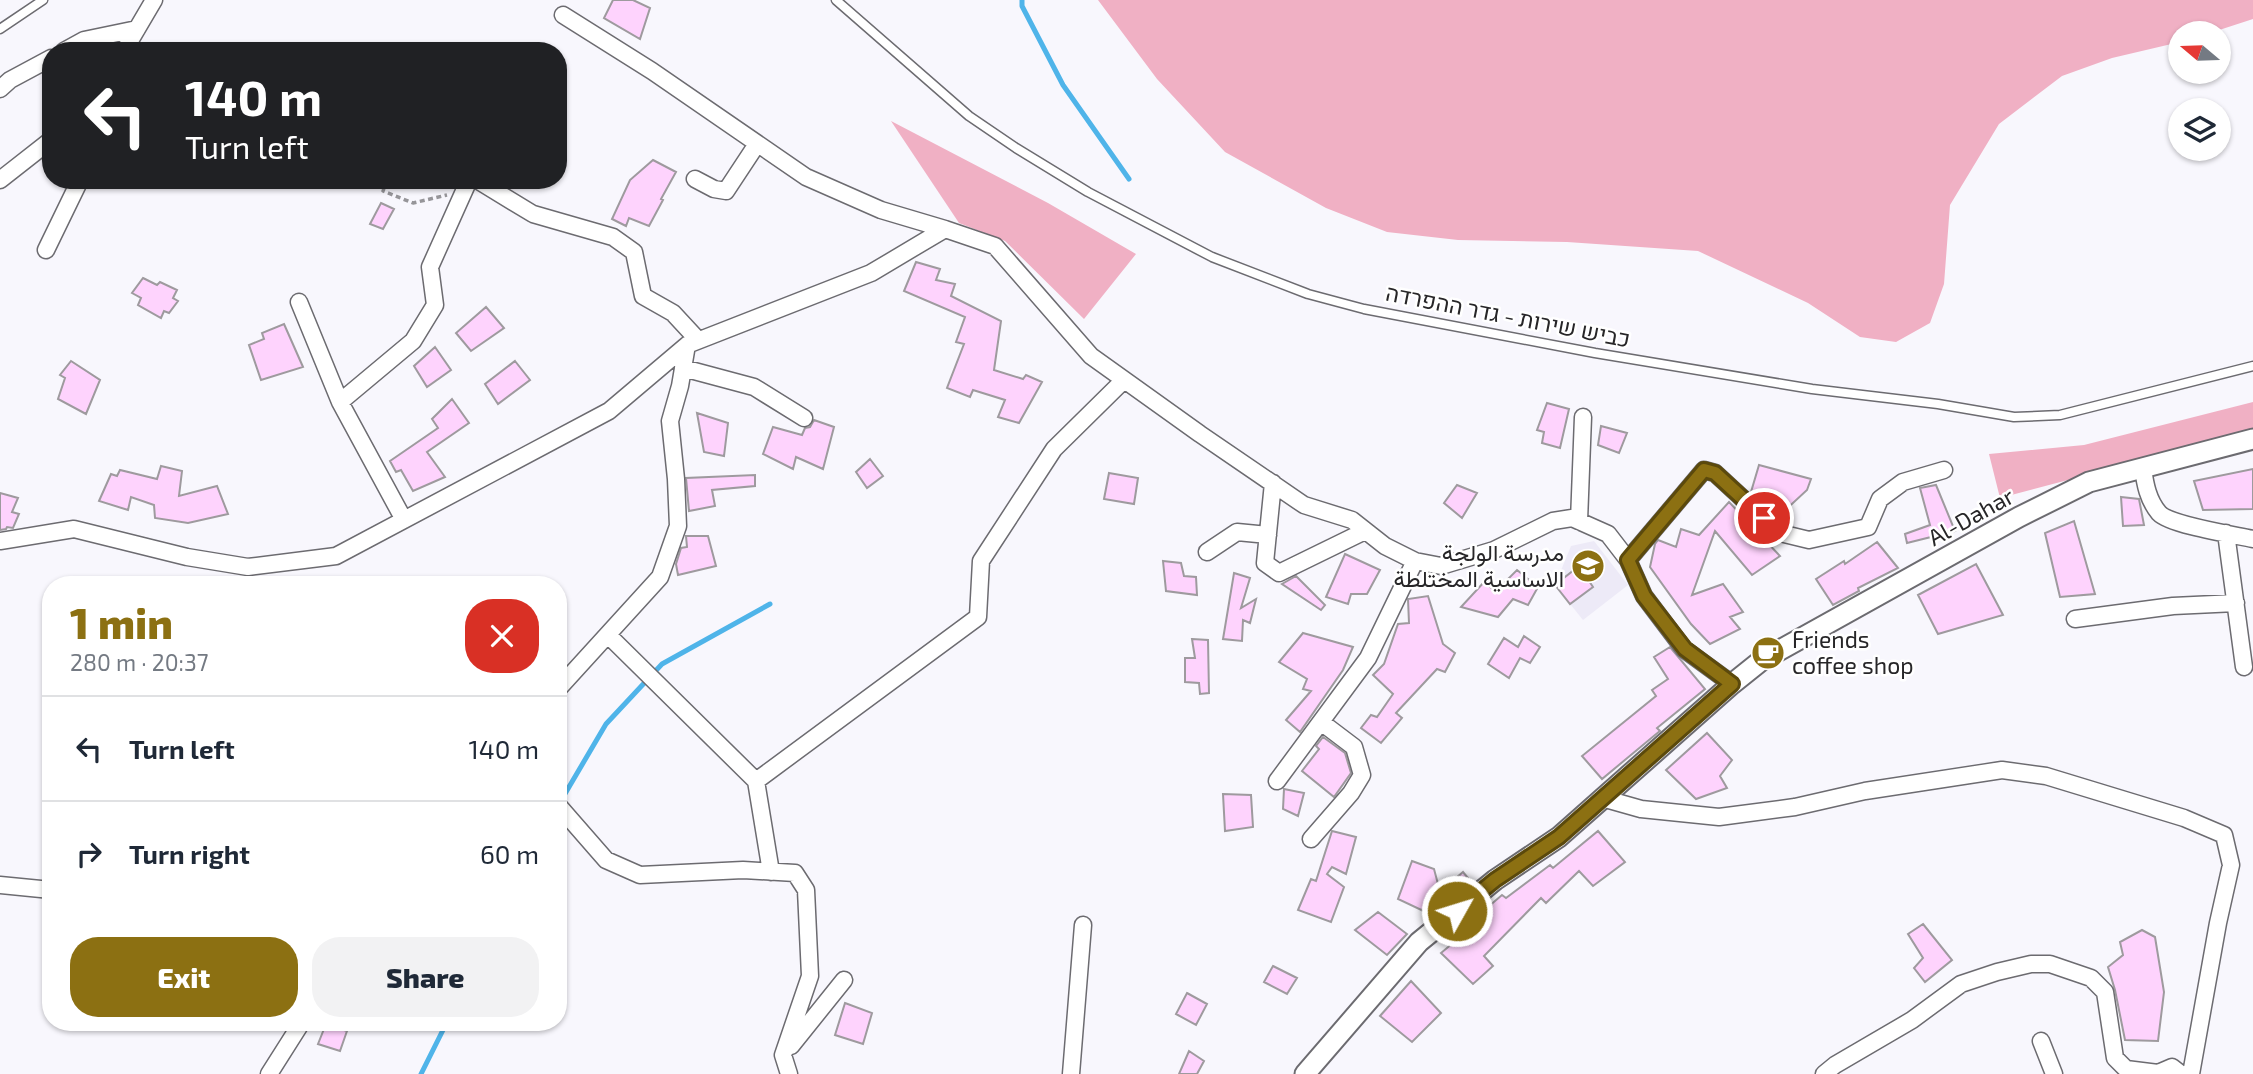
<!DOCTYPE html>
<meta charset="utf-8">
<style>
body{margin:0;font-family:"Exo 2",Vazirmatn,Heebo,sans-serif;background:#f2f2f3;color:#1f2937;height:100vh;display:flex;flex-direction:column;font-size:26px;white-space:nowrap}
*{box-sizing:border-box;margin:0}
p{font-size:23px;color:#747a83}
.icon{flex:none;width:38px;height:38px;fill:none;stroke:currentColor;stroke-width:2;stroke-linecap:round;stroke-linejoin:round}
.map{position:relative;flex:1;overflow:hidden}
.panel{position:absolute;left:42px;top:576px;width:525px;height:455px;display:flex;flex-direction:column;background:#fff;border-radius:28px;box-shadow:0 2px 5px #0004}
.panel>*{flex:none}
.top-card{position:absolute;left:42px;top:42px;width:525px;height:147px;border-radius:28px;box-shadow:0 2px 5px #0004;background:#202124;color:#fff;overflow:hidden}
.needle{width:46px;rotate:289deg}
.fabs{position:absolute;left:2168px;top:21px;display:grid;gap:14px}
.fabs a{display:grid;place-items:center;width:63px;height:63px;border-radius:50%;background:#fff;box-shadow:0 2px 5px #0004;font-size:35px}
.pin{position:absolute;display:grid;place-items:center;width:60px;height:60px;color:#fff;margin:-30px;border:4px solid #fff;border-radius:50%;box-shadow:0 2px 7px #0007}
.me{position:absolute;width:77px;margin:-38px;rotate:51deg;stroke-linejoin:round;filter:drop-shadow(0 0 5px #0008)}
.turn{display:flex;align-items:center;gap:24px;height:147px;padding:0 28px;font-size:32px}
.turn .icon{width:91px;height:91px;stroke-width:2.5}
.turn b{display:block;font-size:49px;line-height:60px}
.round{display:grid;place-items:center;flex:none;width:74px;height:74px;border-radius:28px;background:#f2f2f3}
.headline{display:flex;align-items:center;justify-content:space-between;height:119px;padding:0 28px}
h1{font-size:42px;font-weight:800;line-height:52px;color:#8c7012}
.button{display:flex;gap:14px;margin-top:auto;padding:14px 28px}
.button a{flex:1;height:80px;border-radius:28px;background:#8c7012;color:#fff;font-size:28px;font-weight:800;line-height:80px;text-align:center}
.button a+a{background:#f2f2f3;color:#1f2937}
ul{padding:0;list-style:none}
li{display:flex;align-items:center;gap:21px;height:105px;padding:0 28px;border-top:2px solid #e0e1e3}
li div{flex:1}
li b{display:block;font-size:26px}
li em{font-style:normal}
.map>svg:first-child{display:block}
.built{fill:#edeaf7}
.green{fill:#f0b0c4}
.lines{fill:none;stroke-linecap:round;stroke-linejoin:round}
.stream{stroke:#4fb4e9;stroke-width:5}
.building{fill:#fed3fd;stroke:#9e9a9e;stroke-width:2}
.service-casing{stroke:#6c6b70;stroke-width:11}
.minor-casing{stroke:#6c6b70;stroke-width:19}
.tertiary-casing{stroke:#6c6b70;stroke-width:23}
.path{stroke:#969599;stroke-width:3.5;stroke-dasharray:5 3.5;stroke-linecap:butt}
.service{stroke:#fff;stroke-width:8}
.minor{stroke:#fff;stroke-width:16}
.tertiary{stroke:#fff;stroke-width:19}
.route-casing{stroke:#5b490c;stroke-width:18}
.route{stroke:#8c7012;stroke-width:12}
.labels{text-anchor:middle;stroke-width:5;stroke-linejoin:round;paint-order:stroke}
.street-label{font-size:23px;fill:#272628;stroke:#fff}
.poi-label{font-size:23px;fill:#272628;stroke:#fff;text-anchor:end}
</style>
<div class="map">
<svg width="2253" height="1074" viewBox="0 0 2253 1074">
<rect width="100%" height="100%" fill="#f8f7fd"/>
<path class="built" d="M1594,541L1628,585L1583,620L1555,585L1571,546Z"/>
<path class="green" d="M1098,0H2253V19L2210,33H2180V42L2112,58L2062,76L1999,124L1950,205L1944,284L1930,323L1896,342L1860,337L1808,303L1698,251L1567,242L1458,240L1387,232L1326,208L1225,152L1157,79Z
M891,121L1048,203L1136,254L1084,319L1005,241L959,223Z
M2253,402V431L2000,498L1989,454L2084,445Z"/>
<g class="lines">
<path class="stream" d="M1022,0V6L1063,85L1129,179
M559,804L606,724L662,664L770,604
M421,1074L447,1022"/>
</g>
<path class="building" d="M613,0H633L650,8L640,39L604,18Z
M653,160L676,172L661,199L663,200L649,226L629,218L626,226L612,219L630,180Z
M381,203L394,209L383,229L370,224Z
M916,262L940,269L936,280L955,284L951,296L1001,321L994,370L1023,379L1026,375L1042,382L1019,423L998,417L1005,400L973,390L970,397L947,388L964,344L956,342L965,317L904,291Z
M143,278L157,285L160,282L177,290L173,298L178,301L169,313L164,311L161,318L138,305L141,298L132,293Z
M486,307L504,328L471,351L456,333Z
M284,324L303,367L261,380L249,345L264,339L262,333Z
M435,347L451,370L427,387L414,366Z
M71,361L100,380L86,414L58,399L65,378L60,375Z
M515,361L530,380L498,404L485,384Z
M452,399L469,423L427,452L445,477L413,491L401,470L396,472L390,461L438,428L432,419Z
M1547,403L1569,409L1560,448L1542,443L1544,432L1537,430Z
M697,413L728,423L724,456L704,452Z
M814,420L834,427L823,469L796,457L793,469L763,454L773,427L802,435L805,428L810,427Z
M1601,426L1627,433L1619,453L1598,445Z
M870,459L883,476L867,488L856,472Z
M1759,465L1811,479L1807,490L1780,515L1767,500L1756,497L1751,492Z
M161,466L182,471L179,496L217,486L228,514L188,523L155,518L154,505L131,497L128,510L99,501L111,474L117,476L120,470L157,479Z
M2253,469V509L2203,510L2194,481Z
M1109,473L1138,478L1134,504L1104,499Z
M755,475V486L712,490L715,506L689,511L686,478Z
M1457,485L1477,493L1462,518L1444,503Z
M1936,485L1955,531L1907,543L1905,534L1930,525L1920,488Z
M0,493L18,498L12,512L19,514L13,528L7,527L6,529L0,530Z
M2121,497L2139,499L2144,525L2123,526Z
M1729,502L1780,556L1752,575L1715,531L1692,595L1723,584L1743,612L1730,617L1740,629L1710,644L1691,624L1650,567L1655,544L1658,540L1676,547L1681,529L1699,535Z
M2074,521L2095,594L2060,597L2045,533Z
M686,536H708L716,566L678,575L676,564L681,548L687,547Z
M1877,542L1898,568L1858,588L1859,591L1833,605L1816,579L1844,561L1845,564Z
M1345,554L1380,570L1367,594H1351L1348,604L1326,597Z
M1163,561L1181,563L1184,576L1196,577L1197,595L1166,591Z
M1976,564L2003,615L1938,634L1918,595Z
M1579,566L1593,587L1570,604L1555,585Z
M1517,570L1538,587L1528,605L1513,599L1498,617L1461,607L1485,581L1495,592Z
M1234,573L1250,578L1241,608L1256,599L1250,623L1243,620L1242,641L1223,639Z
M1296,576L1325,605L1321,610L1282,584Z
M1428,596L1443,644L1455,653L1445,672L1437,669L1396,713L1402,718L1381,743L1361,728L1371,715L1377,717L1393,694L1373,675L1384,664L1398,624L1409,623L1408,599Z
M1303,633L1353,647L1343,670L1300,732L1286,720L1311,691L1303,689L1307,679L1279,662Z
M1524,636L1540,647L1530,663L1520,658L1509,678L1488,664L1504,638L1518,647Z
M1192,639L1208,640L1209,693L1200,694L1199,683L1185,682V658H1195Z
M1670,647L1705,689L1657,728L1660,731L1655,735L1602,779L1582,756L1656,696L1652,690L1668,679L1654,657Z
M1707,733L1732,760L1720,776L1727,788L1696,799L1666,770Z
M1323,737L1345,753L1351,773L1334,797L1302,771L1319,749L1316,746Z
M1284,789L1304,793L1298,816L1283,809Z
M1223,794L1251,795L1253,827L1225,831Z
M1332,831L1356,837L1346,874L1332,867L1327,874L1344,887L1331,922L1298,910L1311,879L1316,881Z
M1598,831L1625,862L1593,886L1579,871L1546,903L1541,898L1484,956L1493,966L1473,984L1441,953L1478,922L1474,919L1502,895L1506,898L1550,865L1553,868Z
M1412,861L1434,869L1443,903L1432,915L1398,899Z
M1463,872L1472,883L1458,895L1448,885Z
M1378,912L1407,934L1387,955L1355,930Z
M1923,924L1952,960L1925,982L1914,968L1923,958L1908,934Z
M2142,930L2155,937L2164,992L2158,1041L2125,1040L2115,990L2108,967L2123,955L2120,942Z
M1273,966L1297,978L1287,994L1264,982Z
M1411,981L1441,1013L1412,1042L1380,1016Z
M1187,993L1207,1004L1196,1025L1176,1014Z
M845,1003L872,1013L863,1044L835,1035Z
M326,1024L347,1031L340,1051L318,1044Z
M1189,1051L1204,1061L1197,1074H1179Z"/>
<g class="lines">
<defs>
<path id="service" d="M836,0L969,116L1016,148L1088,192L1212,257L1308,294L1364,309L1595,353L1812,389L1938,404L2014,417L2060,415L2253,366
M0,29L43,0"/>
<path id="minor" d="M563,15L652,71L806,177L881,210L945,229
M64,51L84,40L137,29
M124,51L154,0
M0,89L10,80L51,58
M695,179L714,189L726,191L757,144
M0,180L51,140
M477,180L533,214L613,237L634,252L643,296L673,313L698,340
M46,250L80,180
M299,302L340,402L404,520
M683,368L754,387L804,418
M340,402L413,341L435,305L430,267L469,180
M2143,468C2145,484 2148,500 2159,513C2170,525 2235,535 2253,539
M1273,483L1265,563L1279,573L1365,531
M1579,521L1583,417
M2226,533L2244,667
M0,541L74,529L187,557L248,567L336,556L609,411L687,345L871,273L945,229L995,246L1091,356L1200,434L1304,505L1352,520L1385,546L1415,561L1441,566L1494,550L1553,521L1572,518L1608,534L1628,560L1644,596L1684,649L1732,684
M1207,552L1237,532L1268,535
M1628,560L1704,470L1715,473L1780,533L1809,540L1868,527L1880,499L1903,482L1944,470
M2075,619L2173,606L2236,603
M609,636L756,781L771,872
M558,689L660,577L678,526L676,479L670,421L680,386L687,345
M756,781L978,617L981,561L1054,449L1124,380
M1277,781L1368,658L1415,561
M1602,798L1641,809L1719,817L1795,807L1865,791L2002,770L2046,776L2184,818L2224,835L2231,865L2218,923L2191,1074
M558,805L606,860L640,875L743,870L795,873L806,890L810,976L783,1055L789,1074
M1311,839L1351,793L1362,775L1354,747L1321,722
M0,885L51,890
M2041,1041L2054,1074
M791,1046L844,980
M269,1074L302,1022
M1071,1074L1083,925
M1824,1074L1835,1065L1912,1020L1961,984L1997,972L2031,964H2050L2091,978L2105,992L2115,1058L2126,1069L2158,1073L2172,1067L2181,1074"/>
<path id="tertiary" d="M1305,1074L1419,942L1495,880L1559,837L1732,684L1762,660L2019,517L2089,482L2253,439"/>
</defs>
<use href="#service" class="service-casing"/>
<use href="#minor" class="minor-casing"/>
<use href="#tertiary" class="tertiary-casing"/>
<path class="path" d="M387,180L383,191L413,203L447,195"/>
<use href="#service" class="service"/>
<use href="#minor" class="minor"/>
<use href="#tertiary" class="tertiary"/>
</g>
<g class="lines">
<defs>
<path id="route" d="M1457,911L1495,880L1559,837L1732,684L1685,649L1644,596L1628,560L1704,470L1715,473L1764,518"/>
</defs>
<use href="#route" class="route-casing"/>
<use href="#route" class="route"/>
</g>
<defs>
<symbol id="school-disc" viewBox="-11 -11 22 22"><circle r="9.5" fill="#8c7012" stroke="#fff"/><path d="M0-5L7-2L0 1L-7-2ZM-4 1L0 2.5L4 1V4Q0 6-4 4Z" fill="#fff"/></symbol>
<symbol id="cafe-disc" viewBox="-11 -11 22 22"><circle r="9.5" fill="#8c7012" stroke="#fff"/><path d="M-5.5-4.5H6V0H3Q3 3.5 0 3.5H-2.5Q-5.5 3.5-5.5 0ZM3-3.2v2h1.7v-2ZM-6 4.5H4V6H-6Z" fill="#fff"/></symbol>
</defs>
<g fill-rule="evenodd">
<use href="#school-disc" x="1569" y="547" width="38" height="38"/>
<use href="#cafe-disc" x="1749" y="634" width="38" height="38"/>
</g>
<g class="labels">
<g class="street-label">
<text transform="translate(1508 316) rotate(11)" y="8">כביש שירות - גדר ההפרדה</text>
<text transform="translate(1971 517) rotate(-29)" y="8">Al-Dahar</text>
</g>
<g class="poi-label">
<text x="1564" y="561">مدرسة الولجة<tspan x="1564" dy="26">الاساسية المختلطة</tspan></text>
<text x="1792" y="648" text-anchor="start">Friends<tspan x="1792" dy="26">coffee shop</tspan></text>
</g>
</g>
</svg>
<div class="fabs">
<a><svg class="needle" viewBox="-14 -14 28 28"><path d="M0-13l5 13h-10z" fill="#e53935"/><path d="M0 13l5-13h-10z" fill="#747a83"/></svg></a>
<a><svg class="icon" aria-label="layers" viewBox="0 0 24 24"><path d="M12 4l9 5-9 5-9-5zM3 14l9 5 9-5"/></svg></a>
</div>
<div class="pin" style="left:1764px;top:518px;background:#d93025"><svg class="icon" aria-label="arrive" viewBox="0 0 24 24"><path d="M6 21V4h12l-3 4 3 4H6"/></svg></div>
<svg class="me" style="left:1457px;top:911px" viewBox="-20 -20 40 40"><circle r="17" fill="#8c7012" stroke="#fff" stroke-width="3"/><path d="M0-11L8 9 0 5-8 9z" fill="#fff"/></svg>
<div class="top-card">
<div class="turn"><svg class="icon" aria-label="left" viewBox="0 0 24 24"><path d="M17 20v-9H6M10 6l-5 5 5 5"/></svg><div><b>140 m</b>Turn left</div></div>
</div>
<section class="panel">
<div class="headline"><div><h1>1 min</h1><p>280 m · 20:37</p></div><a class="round" style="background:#d93025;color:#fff"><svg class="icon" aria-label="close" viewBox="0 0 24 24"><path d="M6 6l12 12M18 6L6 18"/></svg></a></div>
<ul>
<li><svg class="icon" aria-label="left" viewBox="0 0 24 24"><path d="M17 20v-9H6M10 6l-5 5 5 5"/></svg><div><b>Turn left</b></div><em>140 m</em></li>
<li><svg class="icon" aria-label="right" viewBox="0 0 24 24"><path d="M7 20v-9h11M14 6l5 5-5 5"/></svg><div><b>Turn right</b></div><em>60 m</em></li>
</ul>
<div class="button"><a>Exit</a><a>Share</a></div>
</section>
</div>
